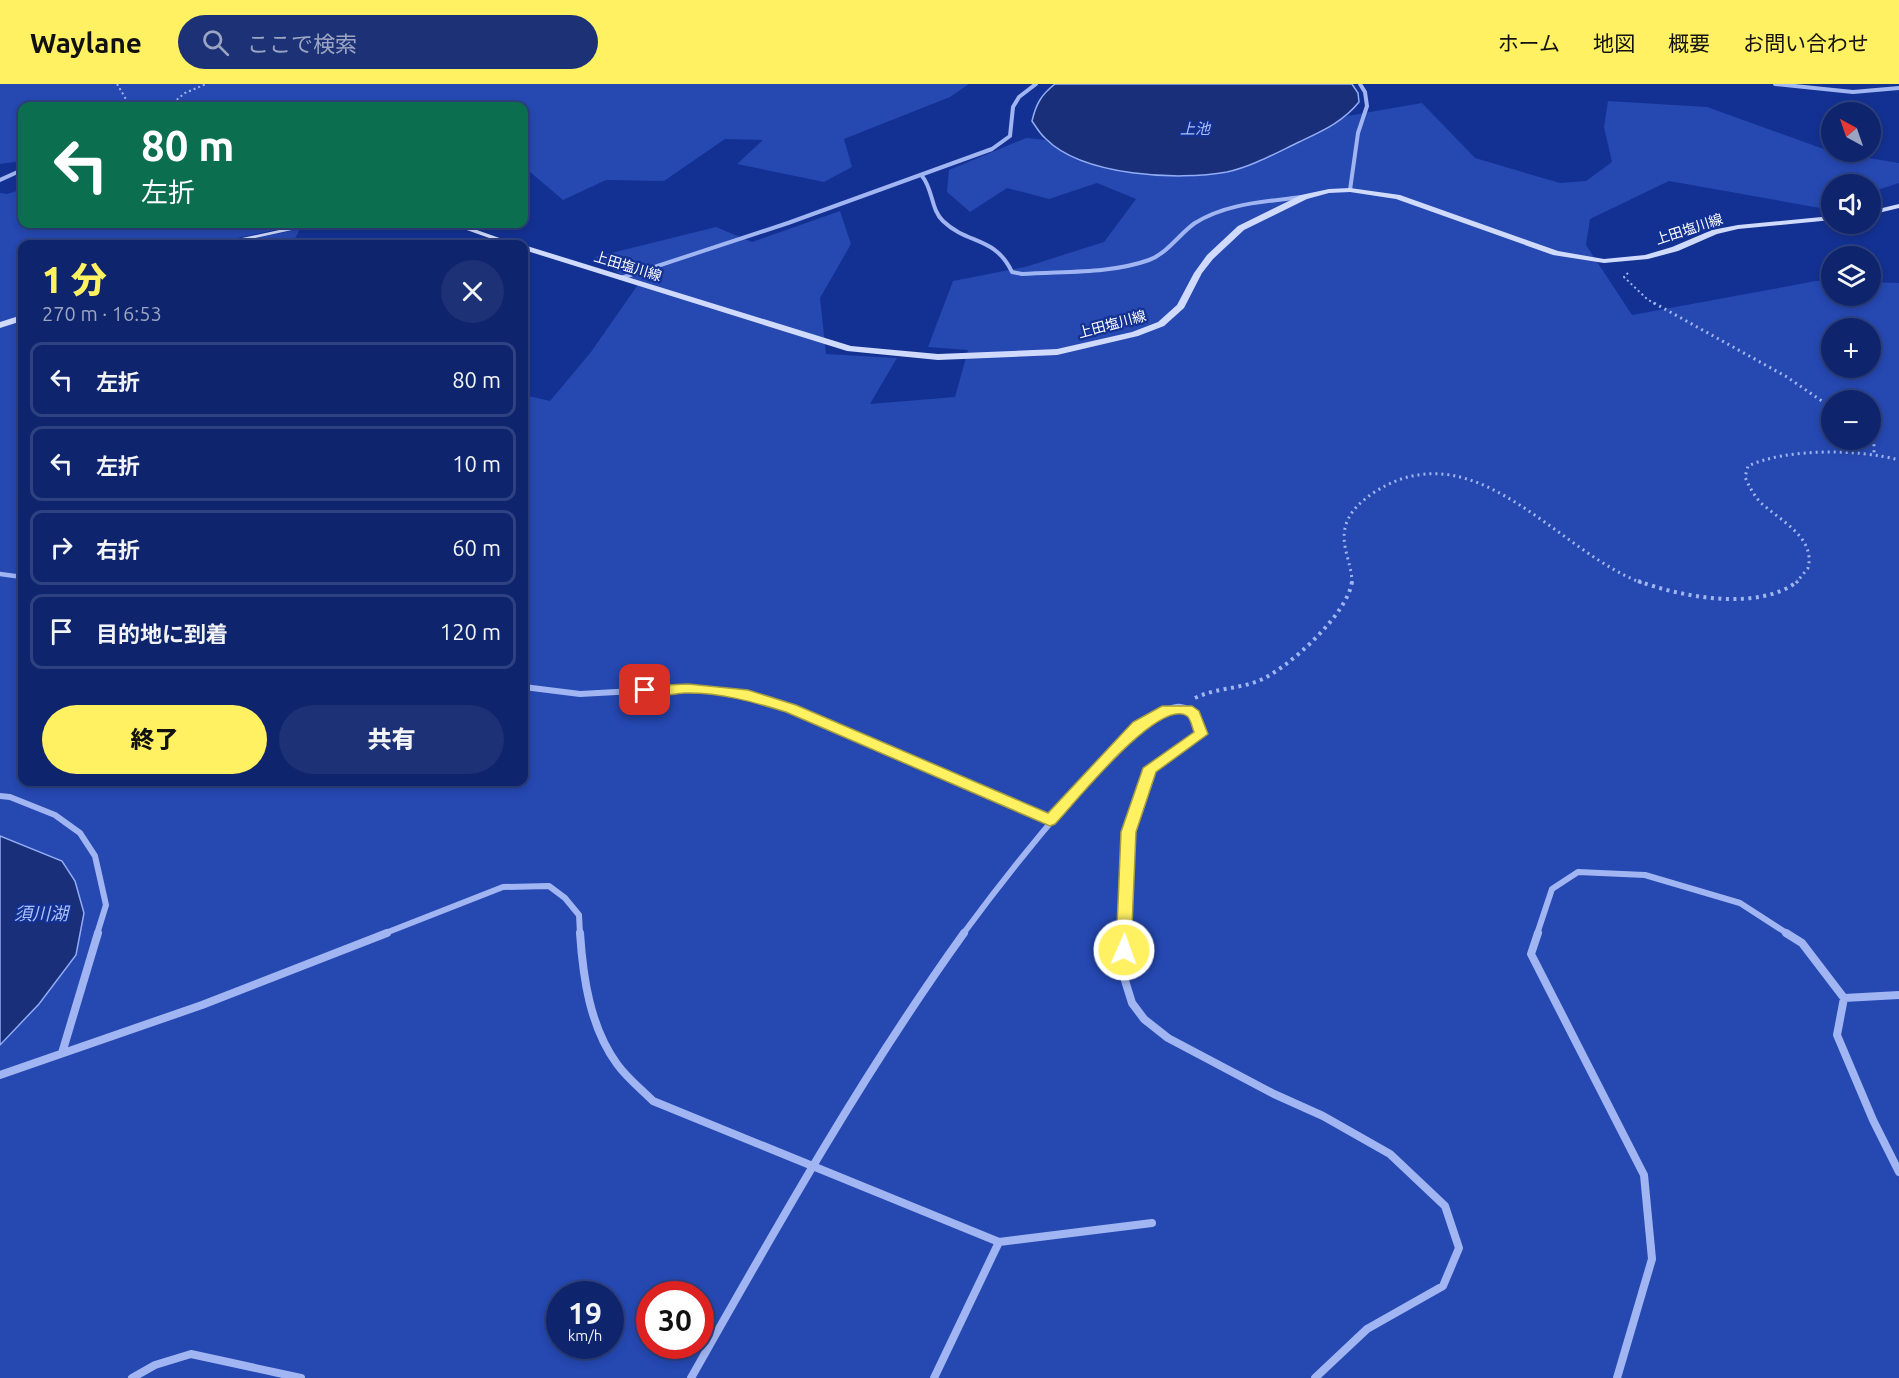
<!DOCTYPE html>
<html lang="ja">
<meta charset="utf-8">
<style>
body{margin:0;font-family:Ubuntu,"Noto Sans JP",sans-serif;background:#1c3176;color:#f1f3f6;height:100vh;display:flex;flex-direction:column;font-size:22px;white-space:nowrap}
*{box-sizing:border-box;margin:0}
p{font-size:20px;color:#9ba5c2}
.icon{flex:none;width:33px;height:33px;fill:none;stroke:currentColor;stroke-width:2;stroke-linecap:round;stroke-linejoin:round}
.map{position:relative;flex:1;overflow:hidden}
.sheet{position:absolute;left:18px;top:156px;width:510px;height:546px;display:flex;flex-direction:column;background:#0e256e;border-radius:12px;box-shadow:0 3px 9px #0003,0 0 0 2px #2e4281}
.sheet>*{flex:none}
.banner{position:absolute;left:18px;top:18px;width:510px;height:126px;border-radius:12px;box-shadow:0 3px 9px #0003,0 0 0 2px #2e4281;background:#0b6e4f;color:#fff;overflow:hidden}
.needle{width:39px;rotate:320deg}
.fabs{position:absolute;left:1821px;top:18px;display:grid;gap:12px}
.fabs a{display:grid;place-items:center;width:60px;height:60px;border-radius:50%;background:#0e256e;box-shadow:0 3px 9px #0003,0 0 0 2px #2e4281;font-size:30px}
.speed{position:absolute;left:546px;top:1197px;display:flex;gap:12px;font-size:30px;font-weight:700;text-align:center}
.speed>*{display:grid;place-content:center;width:78px;height:78px;border-radius:50%;background:#0e256e;box-shadow:0 3px 9px #0003,0 0 0 2px #2e4281;line-height:1}
.speed small{font-size:15px;font-weight:400}
.speed .limit{border:9px solid #d22;background:#fff;color:#111}
.pin{position:absolute;display:grid;place-items:center;width:51px;height:51px;color:#fff;margin:-26px;border-radius:12px;box-shadow:0 3px 9px #0006}
.me{position:absolute;width:66px;margin:-33px;rotate:2deg;stroke-linejoin:round;filter:drop-shadow(0 0 4px #0008)}
.turn{display:flex;align-items:center;gap:21px;height:126px;padding:0 24px;font-size:27px}
.turn .icon{width:78px;height:78px;stroke-width:2.5}
.turn b{display:block;font-size:42px;line-height:51px}
.round{display:grid;place-items:center;flex:none;width:63px;height:63px;border-radius:32px;background:#1c3176}
.summary{display:flex;align-items:center;justify-content:space-between;height:102px;padding:0 24px}
h1{font-size:36px;font-weight:800;line-height:45px;color:#fff161}
.button{display:flex;gap:12px;margin-top:auto;padding:12px 24px}
.button a{flex:1;height:69px;border-radius:36px;background:#fff161;color:#111;font-size:24px;font-weight:800;line-height:69px;text-align:center}
.button a+a{background:#1c3176;color:#f1f3f6}
ul{padding:0;list-style:none}
li{display:flex;align-items:center;gap:18px;height:75px;margin:0 12px 9px;padding:0 12px;border:3px solid #2e4281;border-radius:12px}
li div{flex:1}
li b{display:block;font-size:22px}
li em{font-style:normal}
header{display:flex;align-items:center;gap:36px;box-sizing:border-box;height:84px;padding:0 30px;background:#fff161;color:#111}
header strong{font-size:28px}
nav{display:flex;gap:33px;margin-inline-start:auto;font-size:21px}
.search{width:420px;height:54px;background:#1c3176;display:flex;align-items:center;gap:15px;box-sizing:border-box;padding:0 21px;border-radius:33px;color:#9ba5c2;font-size:22px}
.map>svg:first-child{display:block}
.green{fill:#2548b1;fill-rule:evenodd}
.water{fill:#192f79;stroke:#92acf5;stroke-width:1.5}
.lines{fill:none;stroke-linecap:round;stroke-linejoin:round}
.path-far2{stroke:#a0b5f2;stroke-width:2;stroke-dasharray:2 3;stroke-linecap:butt}
.path-far1{stroke:#a0b5f2;stroke-width:3;stroke-dasharray:2 4;stroke-linecap:butt}
.path{stroke:#a0b5f2;stroke-width:4;stroke-dasharray:3 4.5;stroke-linecap:butt}
.street-far3{stroke:#a0b5f2;stroke-width:4}
.street-far2{stroke:#a0b5f2;stroke-width:4.5}
.street-far1{stroke:#a0b5f2;stroke-width:6}
.street{stroke:#a0b5f2;stroke-width:8}
.secondary{fill:#cfdafc;fill-rule:evenodd}
.route{fill:#fff161;stroke:#a69d3f;stroke-width:1.5}
.labels{text-anchor:middle;stroke-width:4.5;stroke-linejoin:round;paint-order:stroke}
.far-street-label{font-size:14px;fill:#fff;stroke:#133192}
.far-water-label{font-size:15px;font-style:italic;fill:#acc0f9;stroke:#133192}
.water-label{font-size:18px;font-style:italic;fill:#acc0f9;stroke:#133192}
</style>
<header>
<strong>Waylane</strong>
<div class="search"><svg class="icon" aria-label="search" viewBox="0 0 24 24"><circle cx="10" cy="10" r="6"/><path d="M15 15l6 6"/></svg>ここで検索</div>
<nav><a>ホーム</a><a>地図</a><a>概要</a><a>お問い合わせ</a></nav>
</header>
<div class="map">
<svg width="1899" height="1294" viewBox="0 0 1899 1294">
<rect width="100%" height="100%" fill="#133192"/>
<path class="green" d="M0,0H969L950,13L844,55L852,83L824,98L737,80L763,56L725,55L664,97L606,96L563,116L529,87L524,88V22H22V77L0,80Z
M1608,17L1707,23L1832,68L1899,79V99L1871,108L1870,100H1832L1831,126L1669,97L1590,135L1586,161L1632,231L1816,197H1831L1832,212H1870L1871,198L1899,199V1294H0V961L39,920L76,871L62,777L0,752V243L22,236V698H524V311L550,317L591,268L637,202L595,173L716,143L752,158L840,127L851,160L820,214L826,270L897,274L870,320L955,313L968,266L928,263L953,197L1025,183L1104,158L1136,115L1097,99L1049,115L1007,104L970,128L947,108L949,86L1026,54L1046,56L1074,73L1103,84L1161,90L1205,91L1229,87L1274,70L1347,32L1422,19L1475,74L1560,99L1586,97L1612,78L1604,43ZM1832,244H1870V284H1832ZM1832,316H1870V356H1832ZM560,1210H610V1262H560ZM650,1210H700V1262H650Z
M22,93V140H302L210,160H22V232L0,239V109L7,110L20,106Z
M300,145L292,160H225Z"/>
<path class="water" d="M1055,0H1352L1358,9L1359,18C1343,38 1322,47 1299,58C1276,69 1251,83 1227,88C1178,97 1083,92 1046,55C1040,50 1036,43 1032,37C1036,20 1041,11 1055,0Z
M0,752L62,777L75,797L84,829L76,871L39,920L0,961Z"/>
<g class="lines">
<path class="path-far2" d="M117,0L130,22
M169,22L185,9L206,0
M1628,189L1624,193L1647,215L1657,221"/>
<path class="path-far1" d="M1654,219L1787,293L1832,324
M1870,356L1874,360V369
M1352,499C1352,480 1341,463 1345,444C1349,425 1368,411 1385,402C1481,352 1559,468 1642,499
M1796,499L1808,484C1816,453 1779,436 1760,418C1753,410 1749,402 1745,393L1748,382C1786,364 1859,365 1899,376"/>
<path class="path" d="M1638,497C1681,513 1759,528 1798,497
M1195,614C1215,604 1238,605 1258,597C1287,586 1349,529 1352,497"/>
<path class="street-far3" d="M1775,0L1853,8L1899,4
M922,92C933,105 931,126 943,137C968,161 995,152 1012,188L1022,190C1063,187 1110,190 1149,176C1168,169 1179,150 1195,139C1227,119 1265,118 1301,113
M0,96L22,86
M1350,106L1358,49L1367,22L1365,8L1360,0
M621,194L788,139L992,65L1010,52L1013,23L1019,13L1036,0"/>
<path class="street-far2" d="M0,490L22,493"/>
<path class="street-far1" d="M524,603L580,610L689,604L748,611L791,625L1050,736
M0,712L10,713L55,731L80,749L95,772L106,821L97,850
M383,850L503,803L549,802L565,814L579,831L580,850
M963,850C991,812 1139,616 1181,623C1195,625 1199,639 1202,650L1150,684L1128,748L1124,850
M1537,850L1552,805L1578,788L1645,791L1740,819L1788,850"/>
<path class="street" d="M580,849C583,894 590,943 617,980C627,994 641,1005 653,1017L999,1158L1152,1139
M1124,849L1123,890L1132,919L1144,935L1168,954L1274,1010L1323,1032L1390,1070L1445,1122L1459,1164L1443,1202L1367,1245L1315,1294
M1538,849L1531,870L1644,1091L1652,1175L1617,1294
M1786,849L1802,859L1844,914L1837,951L1873,1036L1899,1088
M1844,914L1899,911
M62,969L98,849
M0,991L202,921L387,849
M132,1294L155,1281L191,1270L301,1294
M691,1294C777,1142 862,991 964,849
M934,1294L999,1158"/>
<path class="secondary" d="M1350,104L1400,111L1558,167L1604,175L1645,171L1672,163L1712,146L1738,141L1832,132V136L1738,145L1717,150L1678,167L1648,175L1604,179L1553,171L1396,115L1350,108L1329,109L1307,115L1244,146L1213,175L1202,189L1184,224L1164,242L1138,252L1057,271L938,276L847,267L524,166V162H527L851,262L938,270L1057,265L1132,248L1158,238L1177,221L1194,189L1207,171L1238,142L1301,111L1329,105Z
M1899,120V124L1870,131V127Z
M307,140H320L227,160H214Z
M450,140H460L516,160H506Z
M22,231V237L0,244V238Z"/>
</g>
<path class="route" d="M688,600L748,606L796,621L1048,729L1133,638L1162,622H1192L1199,627L1208,650L1156,688L1136,748L1131,866L1129,871H1118L1116,866L1121,748L1143,684L1194,648C1192,643 1191,635 1187,632C1159,613 1074,720 1055,740L1050,742L786,628C754,618 719,608 684,609C672,610 646,616 639,606L645,602Z"/>
<g class="labels">
<g class="far-street-label">
<text transform="translate(1689 145) rotate(-18)" y="5">上田塩川線</text>
<text transform="translate(628 182) rotate(17)" y="5">上田塩川線</text>
<text transform="translate(1112 240) rotate(-15)" y="5">上田塩川線</text>
</g>
<g class="far-water-label">
<text x="1195" y="50">上池</text>
</g>
<g class="water-label">
<text x="41" y="836">須川湖</text>
</g>
</g>
</svg>
<div class="fabs">
<a><svg class="needle" viewBox="-14 -14 28 28"><path d="M0-13l5 13h-10z" fill="#e53935"/><path d="M0 13l5-13h-10z" fill="#9ba5c2"/></svg></a>
<a><svg class="icon" aria-label="sound" viewBox="0 0 24 24"><path d="M4 9h4l5-4v14l-5-4H4zM17 9q2 3 0 6"/></svg></a>
<a><svg class="icon" aria-label="layers" viewBox="0 0 24 24"><path d="M12 4l9 5-9 5-9-5zM3 14l9 5 9-5"/></svg></a>
<a>+</a>
<a>−</a>
</div>
<div class="speed"><div>19<small>km/h</small></div><div class="limit">30</div></div>
<div class="pin" style="left:645px;top:606px;background:#d93025"><svg class="icon" aria-label="arrive" viewBox="0 0 24 24"><path d="M6 21V4h12l-3 4 3 4H6"/></svg></div>
<svg class="me" style="left:1124px;top:866px" viewBox="-20 -20 40 40"><circle r="17" fill="#fff161" stroke="#fff" stroke-width="3"/><path d="M0-11L8 9 0 5-8 9z" fill="#fff"/></svg>
<div class="banner">
<div class="turn"><svg class="icon" aria-label="left" viewBox="0 0 24 24"><path d="M17 20v-9H6M10 6l-5 5 5 5"/></svg><div><b>80 m</b>左折</div></div>
</div>
<section class="sheet">
<div class="summary"><div><h1>1 分</h1><p>270 m · 16:53</p></div><a class="round"><svg class="icon" aria-label="close" viewBox="0 0 24 24"><path d="M6 6l12 12M18 6L6 18"/></svg></a></div>
<ul>
<li><svg class="icon" aria-label="left" viewBox="0 0 24 24"><path d="M17 20v-9H6M10 6l-5 5 5 5"/></svg><div><b>左折</b></div><em>80 m</em></li>
<li><svg class="icon" aria-label="left" viewBox="0 0 24 24"><path d="M17 20v-9H6M10 6l-5 5 5 5"/></svg><div><b>左折</b></div><em>10 m</em></li>
<li><svg class="icon" aria-label="right" viewBox="0 0 24 24"><path d="M7 20v-9h11M14 6l5 5-5 5"/></svg><div><b>右折</b></div><em>60 m</em></li>
<li><svg class="icon" aria-label="arrive" viewBox="0 0 24 24"><path d="M6 21V4h12l-3 4 3 4H6"/></svg><div><b>目的地に到着</b></div><em>120 m</em></li>
</ul>
<div class="button"><a>終了</a><a>共有</a></div>
</section>
</div>
